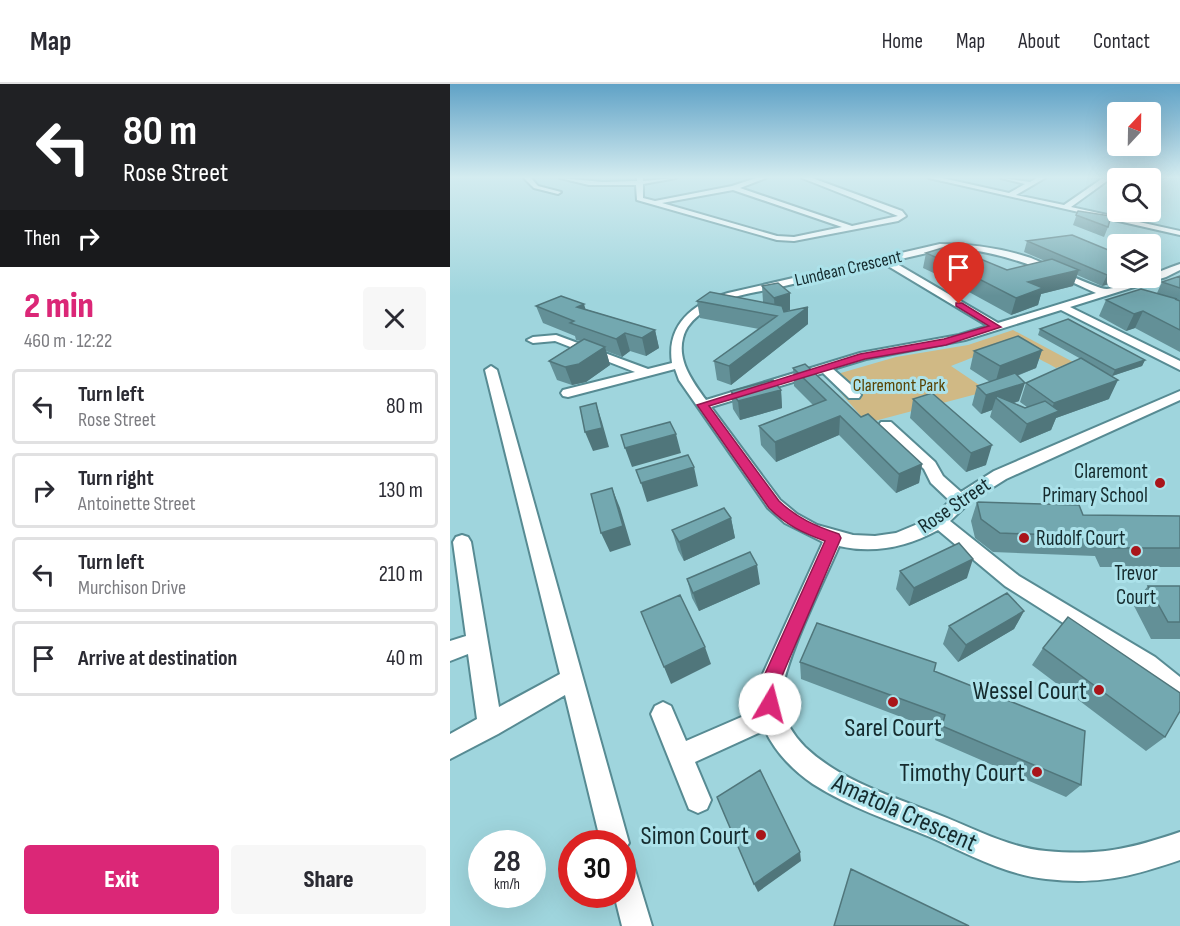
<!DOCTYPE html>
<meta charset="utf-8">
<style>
body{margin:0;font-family:"Sofia Sans Condensed",sans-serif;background:#f7f7f7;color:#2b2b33;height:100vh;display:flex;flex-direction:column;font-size:22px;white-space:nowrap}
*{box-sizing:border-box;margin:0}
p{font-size:20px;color:#7c7c81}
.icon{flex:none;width:33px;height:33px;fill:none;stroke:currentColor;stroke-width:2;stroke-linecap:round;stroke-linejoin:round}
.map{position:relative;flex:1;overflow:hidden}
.drawer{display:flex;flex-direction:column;background:#fff;width:450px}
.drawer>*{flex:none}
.top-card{background:#202124;color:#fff;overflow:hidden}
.needle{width:39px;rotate:22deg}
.fabs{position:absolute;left:657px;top:18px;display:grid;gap:12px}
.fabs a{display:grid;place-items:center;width:54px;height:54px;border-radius:6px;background:#fff;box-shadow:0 6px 24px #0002;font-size:30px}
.speed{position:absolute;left:18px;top:746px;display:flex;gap:12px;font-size:30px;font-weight:700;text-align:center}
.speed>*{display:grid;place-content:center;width:78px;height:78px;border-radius:50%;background:#fff;box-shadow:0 6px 24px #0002;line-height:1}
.speed small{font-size:15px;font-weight:400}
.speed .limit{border:9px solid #d22;background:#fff;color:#111}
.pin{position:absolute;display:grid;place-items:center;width:51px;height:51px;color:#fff;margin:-62px -26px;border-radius:50% 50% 50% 0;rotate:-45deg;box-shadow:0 0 6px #0007}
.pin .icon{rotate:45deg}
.me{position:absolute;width:66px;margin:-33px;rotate:8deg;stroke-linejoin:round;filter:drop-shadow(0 0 4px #0008)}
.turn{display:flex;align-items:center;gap:21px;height:126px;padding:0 24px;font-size:27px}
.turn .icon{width:78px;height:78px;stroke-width:2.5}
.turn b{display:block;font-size:42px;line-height:51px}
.then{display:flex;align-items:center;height:57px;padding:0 24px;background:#0003;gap:12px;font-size:22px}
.round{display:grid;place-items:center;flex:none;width:63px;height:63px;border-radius:6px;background:#f7f7f7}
.overview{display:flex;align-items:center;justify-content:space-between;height:102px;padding:0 24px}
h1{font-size:36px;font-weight:800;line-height:45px;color:#db2777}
.primary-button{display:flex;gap:12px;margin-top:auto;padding:12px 24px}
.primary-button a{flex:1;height:69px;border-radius:6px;background:#db2777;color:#fff;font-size:24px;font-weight:800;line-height:69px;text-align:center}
.primary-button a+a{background:#f7f7f7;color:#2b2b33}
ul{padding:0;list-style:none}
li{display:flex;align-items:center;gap:18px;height:75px;margin:0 12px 9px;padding:0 12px;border:3px solid #e1e1e2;border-radius:6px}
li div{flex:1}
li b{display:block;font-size:22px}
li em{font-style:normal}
header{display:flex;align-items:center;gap:36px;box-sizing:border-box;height:84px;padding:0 30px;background:#fff;border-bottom:2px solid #e1e1e2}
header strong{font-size:28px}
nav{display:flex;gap:33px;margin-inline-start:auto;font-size:21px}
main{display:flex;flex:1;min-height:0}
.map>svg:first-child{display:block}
.green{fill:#d0b985}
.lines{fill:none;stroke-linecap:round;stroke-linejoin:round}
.minor-casing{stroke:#578b93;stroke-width:4}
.minor{fill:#fff;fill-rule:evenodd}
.wall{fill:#639097}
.shaded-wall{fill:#50767b}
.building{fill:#73a8b0;stroke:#50767b;stroke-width:1.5}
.route{fill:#db2777;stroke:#8e194d;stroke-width:1.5}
.poi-dot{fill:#a9151a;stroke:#ace2ea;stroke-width:2}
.labels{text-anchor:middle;stroke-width:6;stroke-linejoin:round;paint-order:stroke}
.far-street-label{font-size:18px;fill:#152b2e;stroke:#ace2ea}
.far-park-label{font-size:18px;fill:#594303;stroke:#ace2ea}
.poi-label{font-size:21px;fill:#152b2e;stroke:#ace2ea;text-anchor:end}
.street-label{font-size:21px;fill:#152b2e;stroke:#ace2ea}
.near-poi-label{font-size:26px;fill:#152b2e;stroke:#ace2ea;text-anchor:end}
.near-street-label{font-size:26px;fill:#152b2e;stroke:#ace2ea}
</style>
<header>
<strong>Map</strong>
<nav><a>Home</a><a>Map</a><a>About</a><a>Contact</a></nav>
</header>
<main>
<section class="drawer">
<div class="top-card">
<div class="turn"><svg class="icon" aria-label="left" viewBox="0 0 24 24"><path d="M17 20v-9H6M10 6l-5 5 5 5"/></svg><div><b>80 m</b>Rose Street</div></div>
<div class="then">Then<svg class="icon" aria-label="right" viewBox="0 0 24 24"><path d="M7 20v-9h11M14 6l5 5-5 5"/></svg></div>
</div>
<div class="overview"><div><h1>2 min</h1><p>460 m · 12:22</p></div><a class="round"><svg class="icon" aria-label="close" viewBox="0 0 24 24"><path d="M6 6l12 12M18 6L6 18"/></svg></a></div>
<ul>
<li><svg class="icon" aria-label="left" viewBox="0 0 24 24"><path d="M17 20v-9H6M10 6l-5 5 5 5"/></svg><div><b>Turn left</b><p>Rose Street</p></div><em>80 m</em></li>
<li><svg class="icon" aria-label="right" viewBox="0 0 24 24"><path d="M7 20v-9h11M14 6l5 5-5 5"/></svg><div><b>Turn right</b><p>Antoinette Street</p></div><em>130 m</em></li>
<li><svg class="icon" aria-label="left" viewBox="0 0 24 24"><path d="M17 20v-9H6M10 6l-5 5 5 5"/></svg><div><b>Turn left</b><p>Murchison Drive</p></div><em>210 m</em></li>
<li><svg class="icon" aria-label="arrive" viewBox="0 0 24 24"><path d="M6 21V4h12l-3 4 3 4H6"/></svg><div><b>Arrive at destination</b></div><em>40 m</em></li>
</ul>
<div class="primary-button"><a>Exit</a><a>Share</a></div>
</section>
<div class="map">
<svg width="730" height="842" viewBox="0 0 730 842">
<rect width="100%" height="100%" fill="#9fd5dd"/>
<path class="green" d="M563,246L623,278L606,284C554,255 554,262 501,282L538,307L417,339L377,293L446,273L518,261Z"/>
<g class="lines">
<defs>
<path id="minor" d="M74,94H81L88,102L111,108L108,110L84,104Z
M110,94L153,98L187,97V94H193V97L226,94L193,100V114L205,117L282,102L306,94H316L290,104L402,142L448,132L352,94H362L452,127L456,132L448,137L344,157L327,156L187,116L186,101H139ZM283,106L392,143L344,153L327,152L212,119Z
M479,94H492L559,109L575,100L551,94L580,98L587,94H595L566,111L614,121L653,94H661L621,123L730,147V151Z
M490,160C521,160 551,164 581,174C594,179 648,206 657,205C684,202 705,188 730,180V186L716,193L620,223L730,277V286L611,226L515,256L416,275L383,285L409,308L411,311L409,314H399L373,289L261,323L330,416L347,430L367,441L403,451L425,452L446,449L482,434L500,417L481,399L474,385L431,344L429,341L431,338H441L485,378L493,392L511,408L544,387L730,307V316L556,395L521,417L500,437L569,492L705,573L730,593V618L722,615L689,587L555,502L488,446C457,463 424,470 389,462C374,498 329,585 331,620C333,635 344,652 355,663C393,699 450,715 497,734C528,747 562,764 596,767C650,772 680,765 730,748V776C680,793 649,801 596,795C556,791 516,769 480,753C441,737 399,723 363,700C344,687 325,668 315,646L245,678L261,716L257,725L248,729L239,725L201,630L205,622L213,618L221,622L236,657L310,625L312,592L373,458L335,439L318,424L229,296L225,285L118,313L113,312L111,309L113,306L185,288L105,257L83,259L77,256L83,253L106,251L198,285L222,279C216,240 244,219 278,209ZM513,165C561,170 602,189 646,209L548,239L442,177L490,166ZM433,179L538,242L509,251L410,269L256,316C243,298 227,277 233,254C238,233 263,221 281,214C297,209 314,207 330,203C364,195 398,187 433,179Z
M41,282L47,286L179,759L172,769V759H151L115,611L48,650L0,675V650L27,635L18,570L0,577V557L16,552L3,458L6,453L12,451L18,453L21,458L49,623L110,590L35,286Z
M172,772L182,776L202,842H172L164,810H172Z"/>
</defs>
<use href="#minor" class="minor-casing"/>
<use href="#minor" class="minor"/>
</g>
<path class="wall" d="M628,127L658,143L654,153L623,141Z
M577,157L668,194H681L652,202L627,191L623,202L591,210L588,221L561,231L519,208L520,206L473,184L476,169L557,186L595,177L574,168Z
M730,192V268L685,244L676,247L649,232L656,216L707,209L712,198Z
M312,202L340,209V226L334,228L358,223V240L281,301L267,296L264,277L309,245L250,234L247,217L313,218Z
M86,222L135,225L205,246L209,264L196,272L180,267L172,273L156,267L160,281L136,298L122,301L107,296L99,277L130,257L126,256L125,252L93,239Z
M590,245L695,276L692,282L662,292L649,285L659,315L606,334L601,346L570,359L540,333L542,326L531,330L522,321L527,302L540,298L520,285L524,267L592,266L586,284L567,292L569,317L564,319L575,324L577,323L570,318L576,299L631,275L588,251Z
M343,284L411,333L472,380L469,399L446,409L389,351L326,378L311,361L309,342L363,321L344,302Z
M331,306L332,324L290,336L283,325L281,307Z
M463,315L536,381L516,388L460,334Z
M527,418L633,431L730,432V483H650L645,472L543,468L525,454L521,437Z
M281,434L285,454L234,477L228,466L222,446Z
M450,487L517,494L459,522L446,505Z
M237,495L310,500L249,527L242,514Z
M698,502H730V555H701L683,520Z
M574,527L564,545L508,578L493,560L499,542Z
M593,564L715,653L696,667L582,581Z
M350,578L484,587L631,701L616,713L485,656L488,647L351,595Z"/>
<path class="shaded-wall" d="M629,186L623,202L591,210L588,221L561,231L566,214L578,198Z
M668,188V194H681L652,202L657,191Z
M340,209V226L325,231L324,214Z
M134,220L139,237L127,223Z
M358,223V240L281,301L279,282Z
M693,227L685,244L676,247L684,230Z
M205,246L209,264L196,272L192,254Z
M175,249L180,267L172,273L166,255Z
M155,263L160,281L136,298L122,301L115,283Z
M592,266L586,284L545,300L550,282Z
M695,276L692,282L662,292L665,286Z
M668,296L659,315L606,334L601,346L570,359L577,340L599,331L604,319Z
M575,299L569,317L555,322L546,314L542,326L531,330L536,311Z
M331,306L332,324L290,336L288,317Z
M146,319L152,338L159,363L143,367L135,348Z
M390,332L389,351L326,378L325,358Z
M226,350L231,369L182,383L175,364Z
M542,361L536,381L516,388L521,369Z
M472,380L469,399L446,409L449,390Z
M244,383L248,402L197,418L191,399Z
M162,404L170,424L181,461L160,468L151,449Z
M281,434L285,454L234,477L229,458Z
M523,475L517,494L459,522L464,504Z
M307,481L310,500L249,527L243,509Z
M574,527L564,545L508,578L516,561Z
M255,563L261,580L221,600L214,583Z
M350,768L351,777L308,808L304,800Z"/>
<path class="building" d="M628,127L661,132L658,143L626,131Z
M622,151L668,170V188L657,191L577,157Z
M499,162L557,186L602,175L629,186L578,198L593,204L566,214L523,192L526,191L476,169Z
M730,192V204L712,198Z
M328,199L340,209L324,214L312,202Z
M691,205L727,215H725L730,217V246L693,227L684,230L656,216Z
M260,208L332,222L334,228L358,223L279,282L264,277L327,232L247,217Z
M111,212L134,220L127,223L205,246L192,254L175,249L166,255L120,239L124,237L86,222Z
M618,235L695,276L665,286L590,245Z
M568,252L592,266L550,282L524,267Z
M134,255L155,263L129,280L115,283L99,277Z
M631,274L668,296L604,319L576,299Z
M355,280L411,333L418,330L472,380L449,390L390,332L325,358L309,342L376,316L343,284Z
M565,289L575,299L536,311L527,302Z
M323,296L331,306L288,317L281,307Z
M482,309L542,361L521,369L463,315Z
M547,312L575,324L595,317L609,327L577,340L546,314Z
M146,319L152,344L135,348L130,323Z
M220,338L226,350L175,364L171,351Z
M238,371L244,383L191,399L186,386Z
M162,404L173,442L151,449L141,410Z
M527,418L629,421L633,431L730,432V464H663L657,453L550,449L531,435Z
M274,424L281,434L229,458L222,446Z
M509,459L523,475L464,504L450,487Z
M300,468L307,481L243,509L237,495Z
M698,502H730V538H718Z
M557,509L574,527L516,561L499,542Z
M230,511L255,563L214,583L191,528Z
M618,533L730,609V627L715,653L593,564Z
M367,539L486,579L484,587L635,647L631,701L492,642L495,631L350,578Z
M310,686L350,768L304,800L267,713Z
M401,785L519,842H384Z"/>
<linearGradient id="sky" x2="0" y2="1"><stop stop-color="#60a2c6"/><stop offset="0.44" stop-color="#d4ecf0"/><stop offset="1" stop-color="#d4ecf0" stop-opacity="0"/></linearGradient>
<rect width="730" height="212" fill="url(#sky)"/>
<path class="route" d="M506,219H512L551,243L496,261L415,275L259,322L329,417C347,434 365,442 389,450L391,454L332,592L326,627L320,629L313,627L310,620L314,592L375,457C353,449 336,441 319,424L247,321L410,270L494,255L539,242L506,222Z"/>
<g class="poi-dot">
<circle cx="710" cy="399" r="6"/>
<circle cx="574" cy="454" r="6"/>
<circle cx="686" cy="467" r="6"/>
<circle cx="649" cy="606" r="6"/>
<circle cx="443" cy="618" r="6"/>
<circle cx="587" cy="688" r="6"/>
<circle cx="311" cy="751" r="6"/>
</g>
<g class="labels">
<g class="far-street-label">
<text transform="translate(398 184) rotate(-13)" y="6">Lundean Crescent</text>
</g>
<g class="far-park-label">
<text x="449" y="307">Claremont Park</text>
</g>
<g class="poi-label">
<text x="698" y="394">Claremont<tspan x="698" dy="24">Primary School</tspan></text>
<text x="586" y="461" text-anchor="start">Rudolf Court</text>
<text x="686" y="496" text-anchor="middle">Trevor<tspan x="686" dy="24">Court</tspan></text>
</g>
<g class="street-label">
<text transform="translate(504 421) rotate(-34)" y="7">Rose Street</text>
</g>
<g class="near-poi-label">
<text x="637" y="615">Wessel Court</text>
<text x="443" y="652" text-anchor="middle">Sarel Court</text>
<text x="575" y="697">Timothy Court</text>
<text x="299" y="760">Simon Court</text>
</g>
<g class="near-street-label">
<text transform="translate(455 728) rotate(24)" y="9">Amatola Crescent</text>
</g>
</g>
</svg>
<div class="fabs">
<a><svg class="needle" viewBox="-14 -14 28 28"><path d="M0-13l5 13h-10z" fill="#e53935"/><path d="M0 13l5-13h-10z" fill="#7c7c81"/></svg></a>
<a><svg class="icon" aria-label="search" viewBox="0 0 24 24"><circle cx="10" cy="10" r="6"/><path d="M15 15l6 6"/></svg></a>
<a><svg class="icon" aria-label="layers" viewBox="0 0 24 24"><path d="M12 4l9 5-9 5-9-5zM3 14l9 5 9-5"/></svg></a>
</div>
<div class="speed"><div>28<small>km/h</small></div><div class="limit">30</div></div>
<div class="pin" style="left:509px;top:220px;background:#d93025"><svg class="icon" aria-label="arrive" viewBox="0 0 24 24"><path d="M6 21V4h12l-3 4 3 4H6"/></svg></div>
<svg class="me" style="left:320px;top:620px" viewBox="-20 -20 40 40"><circle r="19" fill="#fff"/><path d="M0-13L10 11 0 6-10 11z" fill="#db2777"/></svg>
</div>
</main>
